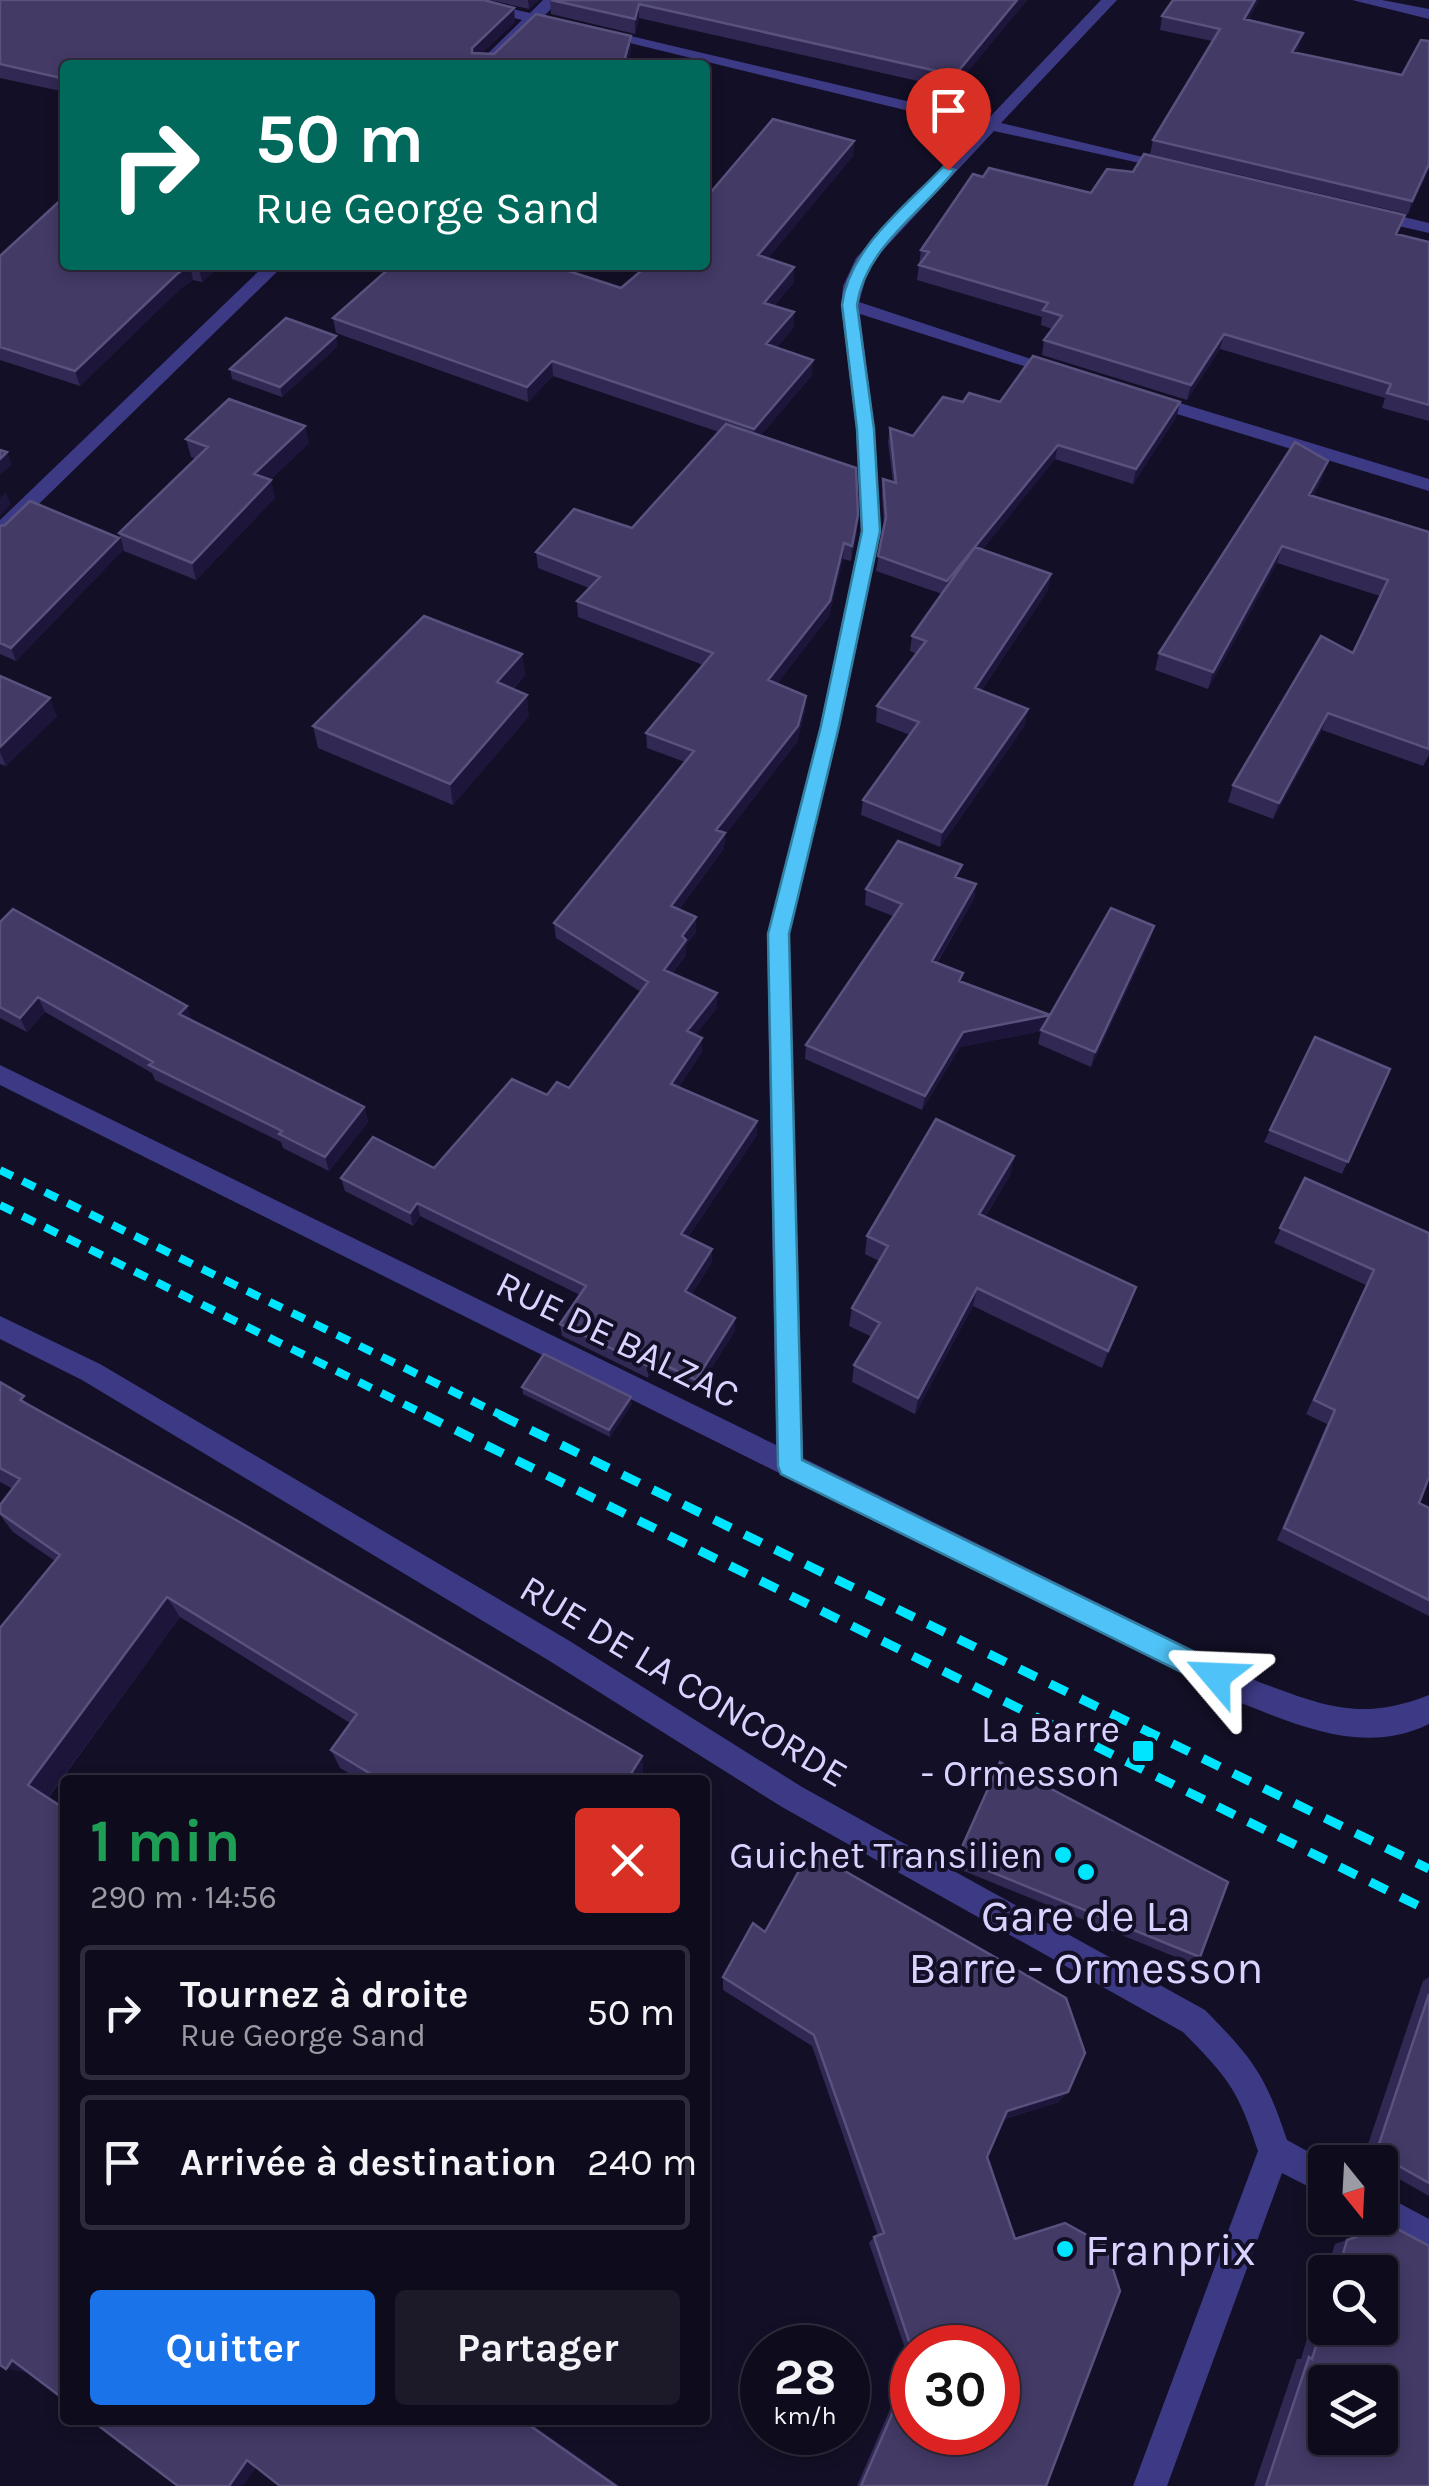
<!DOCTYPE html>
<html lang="fr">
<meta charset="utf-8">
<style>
body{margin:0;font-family:Karla,sans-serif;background:#1c1929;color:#f1f3f6;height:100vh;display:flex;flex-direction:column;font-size:38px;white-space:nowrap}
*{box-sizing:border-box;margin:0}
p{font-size:32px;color:#9b9ba3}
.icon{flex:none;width:55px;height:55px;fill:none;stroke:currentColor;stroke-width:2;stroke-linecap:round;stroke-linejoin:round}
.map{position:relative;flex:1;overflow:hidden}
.sheet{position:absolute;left:60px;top:1775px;width:650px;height:650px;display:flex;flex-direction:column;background:#0e0b1c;border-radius:10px;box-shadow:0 5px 15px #0003,0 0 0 2px #2e2b3b}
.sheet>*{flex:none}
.guide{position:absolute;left:60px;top:60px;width:650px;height:210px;border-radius:10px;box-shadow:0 5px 15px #0003,0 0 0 2px #2e2b3b;background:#00695c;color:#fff;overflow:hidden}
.needle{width:65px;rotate:162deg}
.buttons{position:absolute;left:1308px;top:2145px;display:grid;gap:20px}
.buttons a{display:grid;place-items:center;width:90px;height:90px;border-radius:10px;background:#0e0b1c;box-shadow:0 5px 15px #0003,0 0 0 2px #2e2b3b;font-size:50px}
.speed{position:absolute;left:740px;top:2325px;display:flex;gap:20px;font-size:50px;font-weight:700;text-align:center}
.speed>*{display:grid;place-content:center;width:130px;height:130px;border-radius:50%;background:#0e0b1c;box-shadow:0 5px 15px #0003,0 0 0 2px #2e2b3b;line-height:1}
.speed small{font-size:25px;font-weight:400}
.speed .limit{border:15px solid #d22;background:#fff;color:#111}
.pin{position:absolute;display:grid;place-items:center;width:85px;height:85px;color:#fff;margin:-102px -42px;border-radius:50% 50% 50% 0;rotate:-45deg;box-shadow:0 0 10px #0007}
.pin .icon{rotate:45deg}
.me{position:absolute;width:110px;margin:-55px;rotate:296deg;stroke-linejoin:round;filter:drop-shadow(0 0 8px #0008)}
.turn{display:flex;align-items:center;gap:35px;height:210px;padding:0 30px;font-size:45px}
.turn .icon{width:130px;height:130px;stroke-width:2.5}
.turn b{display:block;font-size:70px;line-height:85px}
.round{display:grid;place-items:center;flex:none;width:105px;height:105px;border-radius:10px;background:#1c1929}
.summary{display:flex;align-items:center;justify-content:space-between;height:170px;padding:0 30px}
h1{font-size:60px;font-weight:700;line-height:75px;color:#1e9e55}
.button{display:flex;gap:20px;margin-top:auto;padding:20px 30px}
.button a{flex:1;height:115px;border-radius:10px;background:#1a73e8;color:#fff;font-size:40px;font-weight:700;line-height:115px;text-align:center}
.button a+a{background:#1c1929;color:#f1f3f6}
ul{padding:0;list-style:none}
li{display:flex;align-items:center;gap:30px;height:135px;margin:0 20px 15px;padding:0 10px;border:5px solid #2e2b3b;border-radius:10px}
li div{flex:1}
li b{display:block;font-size:38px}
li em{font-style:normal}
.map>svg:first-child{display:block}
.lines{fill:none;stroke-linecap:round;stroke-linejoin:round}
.minor{fill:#3d3a85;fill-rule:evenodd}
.rail-far1{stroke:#00e5ff;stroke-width:8;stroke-dasharray:14 11;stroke-linecap:butt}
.rail{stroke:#00e5ff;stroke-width:9;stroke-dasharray:19 15;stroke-linecap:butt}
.wall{fill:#312854;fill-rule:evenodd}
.shaded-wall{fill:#1d163a}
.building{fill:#433a66;stroke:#5a527e;stroke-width:2.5;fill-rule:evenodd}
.route{fill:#4fc3f7;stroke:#337fa1;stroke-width:2.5}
.poi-dot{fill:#00e5ff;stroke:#130f26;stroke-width:4}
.labels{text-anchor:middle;stroke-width:8;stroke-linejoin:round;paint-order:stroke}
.street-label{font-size:38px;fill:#d9d4ff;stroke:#130f26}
.poi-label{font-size:38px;fill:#d9d4ff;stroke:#130f26;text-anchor:end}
.near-poi-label{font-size:45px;fill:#d9d4ff;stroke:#130f26}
</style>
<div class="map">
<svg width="1429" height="2486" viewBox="0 0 1429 2486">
<rect width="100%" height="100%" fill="#130f26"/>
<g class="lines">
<path class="minor" d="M446,0H474L530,13L543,0H560L544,16L570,25L562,30L536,24L493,65H476L522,20Z
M1101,0H1117L1001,123L1176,165V171L994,131L870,264L859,302L1070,372L1061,377L1055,376L860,314L874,429L881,531L840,726L789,934L803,1458L1259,1682C1324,1706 1361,1722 1429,1695V1724C1366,1755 1302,1727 1241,1703L0,1085V1065L776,1445L767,934L820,726L861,531L856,429L841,305L843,286L856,258L979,128L593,34L601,29L987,120Z
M1352,0H1382L1429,9V19Z
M1370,209L1429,223V233L1364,218V210Z
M265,265H284L7,535L0,537V520Z
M1147,393L1429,479V491L1141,403V395Z
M0,1316L100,1364L568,1640L802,1787L1205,2010C1253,2059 1265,2074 1287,2140L1327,2162L1325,2195L1282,2173L1167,2486H1133L1258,2151C1238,2089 1228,2078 1183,2032L782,1807L548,1660L82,1380L0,1339Z
M1380,2193L1429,2219V2253L1368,2221L1367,2218H1380Z"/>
<path class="rail-far1" d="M0,1170L505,1417
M0,1205L430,1417"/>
<path class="rail" d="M425,1415L1429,1911
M500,1415L1429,1869"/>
</g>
<path class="wall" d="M0,0L515,22L482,53L494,54L631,36V50L65,65V92L0,78Z
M490,0H539L529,9Z
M550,0H1027L953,89L639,18L635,34L551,14Z
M1173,0H1259L1248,20L1299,46L1296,52L1402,75L1429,41V169L1408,214L1150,154L1153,140L1212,41L1160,30L1162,16Z
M854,141L853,156L768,258L794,267V282L774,306L794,312V327L776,348L812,375L760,436L857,531L851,561L843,559L829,616L777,684L806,696L805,711L797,742L725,835L724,848L679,910L696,917V932L686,945V955L673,973L717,1008L695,1035L702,1052L679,1087L757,1135L688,1237L712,1249V1262L691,1295L735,1331L696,1392L653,1371L648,1378L562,1336L560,1324L580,1295L420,1216L413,1226L345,1191L341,1178L434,1168L547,1095L569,1088L641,992L556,938L554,923L685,762L647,748L646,733L703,665L578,617L577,601L589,588L538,568L536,552L632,528L719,432L553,376L528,402L336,333L333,318L621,288Z
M983,177L1091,193L1398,234L1429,242V421L1382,408L1385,398L1220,349L1187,400L1042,355L1044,340L1052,329L1041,325L1042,317L917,280L921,250Z
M0,256L65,265H221L202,282L193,280L181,288L80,386L0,360Z
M338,346L282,397L232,379L230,369Z
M963,402H1000L1177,416L1133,484L1055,459L982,550L1048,590L981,691L1025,725L940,847L861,815L863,800L910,735L876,722L877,706L917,654L910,651L912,636L942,594L876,571L884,525L882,494L883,479L893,482L888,442L890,428L913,436Z
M186,439L309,443L270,480L275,498L196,580L124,551L119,533L196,459L191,457Z
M1322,479L1313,496L1429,532V755L1423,766L1322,730L1273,819L1228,802L1233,785L1353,653L1380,596L1277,563L1208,689L1155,670L1159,653Z
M0,526L119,538L123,550L16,661L0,654Z
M522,654L525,675L513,689L529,716L453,805L318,748L313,726Z
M0,676L57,716L6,766L0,764Z
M960,879L976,884L974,899L937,963L962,982L1050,1015L1150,941L1091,1067L1038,1044L1041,1031L960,1047L922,1110L805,1059L806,1045L893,916L865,905L866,889Z
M0,922L364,1107L368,1122L329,1171L283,1148L281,1142L155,1080L152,1073L45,1012L27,1032L0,1018Z
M1390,1069L1342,1174L1264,1142L1270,1130Z
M1014,1156L1010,1175L985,1217L1130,1304L1102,1368L973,1306L915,1414L852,1382L854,1365L872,1337L849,1326L852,1308L879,1261L865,1254L867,1236Z
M1305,1178L1429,1233L1419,1503L1429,1508V1616L1277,1540L1327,1424L1306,1414L1366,1285L1274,1243Z
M0,1382L30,1405L642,1756L643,1773L639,1780H361L340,1768L331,1750L350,1723L180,1617L48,1798L26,2372L55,1561L13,1532L0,1515V1505L13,1489L0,1482Z
M522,1387L632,1404L610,1437L523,1394Z
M1000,1762L1200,1957L1193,1964L954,1867Z
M765,1932L1059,2102L1004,2119L987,2157L1046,2486H857L910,2363L869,2243L874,2237L878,2236L812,2046L723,1990V1977ZM912,2348L998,2432H912Z
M1429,1977V2196L1380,2168V2162H1369L1363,2159L1423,1981Z
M1390,2225L1429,2486H1254L1297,2359H1301L1325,2277V2328L1380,2272H1326L1335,2244Z"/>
<path class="shaded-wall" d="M528,0H539L529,9Z
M1017,0H1027L953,89L955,75Z
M1255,0H1259L1241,33L1244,19Z
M639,4V18L635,34V19Z
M514,8L515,22L473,62L472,48Z
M1303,33L1299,46L1288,65L1292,52Z
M631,36V50L628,65H623Z
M854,141L853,156L758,271V255Z
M1429,164V169L1408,214L1412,201Z
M190,265L193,280L181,288L80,386L75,371L177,274Z
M202,265H221L202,282L199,268Z
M794,267V282L763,319L764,303Z
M794,312V327L766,360V344Z
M1224,334L1220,349L1187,400L1191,385Z
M336,336L338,346L282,397L280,387Z
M813,360L812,375L753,444L754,429Z
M552,361L553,376L528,402L527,387Z
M1180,402L1177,416L1133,484L1136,469Z
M305,426L309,443L258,491L254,474Z
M1058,445L1055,459L946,596L947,581Z
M7,452L12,465L0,475V459Z
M1328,461L1322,479L1304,512L1309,495Z
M271,480L275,498L196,580L192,563Z
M6,492L11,504L0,516V498Z
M858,515L857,531L851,561L852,546Z
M119,538L123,550L16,661L11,648Z
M844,543L843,559L829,616L768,696V680Z
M1282,546L1277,563L1208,689L1213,672Z
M1051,574L1048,590L972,704L975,688Z
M522,654L525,675L499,703L497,682Z
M527,695L529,716L453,805L450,784Z
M806,696L805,711L797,742L725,835L724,848L671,921V906L716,830Z
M50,698L57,716L6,766L0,752V747Z
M1028,709L1025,725L940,847L942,832Z
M1328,713L1322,730L1273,819L1279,803Z
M976,884L974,899L929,975L932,961Z
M696,917V932L686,945V955L665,984L664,970L682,936Z
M1154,926L1150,941L1091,1067L1095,1052Z
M717,993V1008L687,1045V1031Z
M38,997L45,1012L27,1032L20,1018Z
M187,1006L192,1020L179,1014Z
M1050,1015L1046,1030L960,1047L922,1110L925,1096L963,1032Z
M702,1038V1052L672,1098L671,1084Z
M364,1107L368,1122L329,1171L325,1157Z
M757,1121V1135L682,1247L681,1234Z
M1014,1156L1010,1175L975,1232L979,1214Z
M417,1203L420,1216L413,1226L410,1213Z
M712,1249V1262L685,1304V1291Z
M1136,1287L1130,1304L1102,1368L1108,1351Z
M977,1288L973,1306L915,1414L918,1398Z
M735,1318V1331L696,1392V1380Z
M652,1359L653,1371L648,1378V1366Z
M631,1397L632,1404L610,1437L609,1430Z
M167,1597L180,1617L45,1801L28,1785Z
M642,1756L643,1773L639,1780H627Z
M1068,2092L1059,2102L999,2120L1007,2111Z
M12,2360L32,2363L26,2372L6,2369Z
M522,2420H526L620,2486H616Z
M247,2460H261L243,2486H229Z"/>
<path class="building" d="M0,0H484L514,8L472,48V53L494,54L536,14L631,36L623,65H65V79L0,64Z
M551,0H1017L955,75L639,4L635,19Z
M1173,0H1255L1244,19L1303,33L1292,52L1402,75L1421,40L1429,41V164L1412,201L1153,140L1220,29L1162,16Z
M773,119L854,141L758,255L794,267L764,303L794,312L766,344L813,360L754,429L552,361L527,387L333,318L393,265H550L621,288L648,265H705V199Z
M1144,154L1405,215L1396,234L1429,242V405L1387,393L1391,384L1224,334L1191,385L1044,340L1062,316L1043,310L1048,303L919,265L929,252L921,250L973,174L983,177L989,168L1091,193L1107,169L1133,172Z
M65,196V265H202L199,268L190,265L177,274L75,371L0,347V256Z
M286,318L336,336L280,387L230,369Z
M1033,356L1180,402L1136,469L1058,445L947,581L878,556L886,517L883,479L896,483L890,428L913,436L943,397L963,402L969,393L1000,402Z
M229,399L305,426L254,474L271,480L192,563L119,533L208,447L186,439Z
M726,424L856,468L858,515L852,546L844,543L830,601L768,680L806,696L798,726L716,830L725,833L671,906L696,917L682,936L686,940L664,970L717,993L687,1031L702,1038L671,1084L757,1121L681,1234L712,1249L685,1291L735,1318L696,1380L652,1359L648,1366L560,1324L586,1286L417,1203L410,1213L341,1178L373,1137L434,1168L512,1079L547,1095L557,1082L569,1088L648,982L554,923L694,751L646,733L713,653L577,601L600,577L536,552L574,509L632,528Z
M1295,442L1328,461L1309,495L1429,532V749L1328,713L1279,803L1233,785L1321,636L1353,653L1388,580L1282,546L1213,672L1159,653Z
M0,450L7,452L0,459Z
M30,501L119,538L11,648L0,643V526L5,525Z
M975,547L1051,574L975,688L1028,709L942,832L863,800L919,722L877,706L926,641L912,636Z
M424,616L522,654L497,682L527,695L450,784L313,726Z
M0,676L50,698L0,747Z
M898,841L962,865L955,877L976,884L932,961L963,973L959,981L1050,1015L1111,908L1154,926L1095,1052L1041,1030L1050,1015L963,1032L925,1096L806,1045L902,904L866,889Z
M13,909L187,1006L179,1014L364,1107L325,1157L279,1134L282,1131L149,1065L153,1062L38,997L20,1018L0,1007V922Z
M1315,1037L1390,1069L1348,1162L1270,1130Z
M936,1119L1014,1156L979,1214L1136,1287L1108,1351L977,1288L918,1398L854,1365L880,1323L852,1308L888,1246L867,1236Z
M1305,1178L1429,1233V1477L1419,1503L1429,1508V1600L1284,1528L1335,1410L1314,1400L1374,1270L1280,1228Z
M544,1354L631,1397L609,1430L522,1387Z
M0,1382L24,1396L20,1400L236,1520L642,1756L627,1780H381L331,1750L357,1714L167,1597L28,1785L65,1809V2400L12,2360L6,2369L0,2365V1628L60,1555L0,1513V1505L20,1479L0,1468Z
M1000,1762L1228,1882L1200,1957L957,1858Z
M810,1851L1066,1998L1085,2053L1068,2092L1007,2111L987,2157L1015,2239L1065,2223L1105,2245L1120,2291L1046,2486H861L912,2368V2432H998V2348H912V2350L874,2237L884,2233L814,2035L723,1977L753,1923L765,1932Z
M1429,1994V2183L1376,2153Z
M1390,2225L1429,2246V2486H1266L1309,2357L1312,2359L1325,2316V2328H1380V2272H1338L1347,2240ZM1325,2382H1380V2438H1325Z
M91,2420H522L616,2486H280L247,2460L229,2486H178Z"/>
<path class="route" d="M943,167L955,170C921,213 865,248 857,305L874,429L880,531L839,726L789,934L802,1460L1225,1667L1229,1676L1225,1685L1216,1689L781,1474L778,1466L768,934L821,726L862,531L857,429L842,305C849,248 905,207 943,167Z"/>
<g class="poi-dot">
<rect x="1131" y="1739" width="24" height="24" rx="5"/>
<circle cx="1063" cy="1855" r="10"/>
<circle cx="1086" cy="1872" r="10"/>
<circle cx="1065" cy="2249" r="10"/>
</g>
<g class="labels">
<g class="street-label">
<text transform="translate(618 1339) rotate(26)" y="13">RUE DE BALZAC</text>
<text transform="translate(684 1681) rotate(31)" y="13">RUE DE LA CONCORDE</text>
</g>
<g class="poi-label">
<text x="1120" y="1742">La Barre<tspan x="1120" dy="44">- Ormesson</tspan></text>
<text x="1043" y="1868">Guichet Transilien</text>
</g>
<g class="near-poi-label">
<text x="1086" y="1931">Gare de La<tspan x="1086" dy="52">Barre - Ormesson</tspan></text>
<text x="1085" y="2265" text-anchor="start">Franprix</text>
</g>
</g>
</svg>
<div class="buttons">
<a><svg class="needle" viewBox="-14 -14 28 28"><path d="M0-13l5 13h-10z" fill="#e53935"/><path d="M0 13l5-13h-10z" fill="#9b9ba3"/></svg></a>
<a><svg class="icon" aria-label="search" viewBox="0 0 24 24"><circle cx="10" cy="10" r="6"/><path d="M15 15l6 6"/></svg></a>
<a><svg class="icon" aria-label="layers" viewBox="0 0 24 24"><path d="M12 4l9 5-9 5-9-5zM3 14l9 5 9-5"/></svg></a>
</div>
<div class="speed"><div>28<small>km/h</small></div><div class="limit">30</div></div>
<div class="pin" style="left:948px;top:170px;background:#d93025"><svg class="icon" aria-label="arrive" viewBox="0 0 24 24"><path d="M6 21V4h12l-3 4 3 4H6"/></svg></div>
<svg class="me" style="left:1216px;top:1676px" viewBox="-20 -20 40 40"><path d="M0-17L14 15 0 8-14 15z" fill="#4fc3f7" stroke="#fff" stroke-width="4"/></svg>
<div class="guide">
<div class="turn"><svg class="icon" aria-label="right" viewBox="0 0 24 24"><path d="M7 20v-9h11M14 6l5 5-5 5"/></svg><div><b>50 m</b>Rue George Sand</div></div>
</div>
<section class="sheet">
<div class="summary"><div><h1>1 min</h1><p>290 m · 14:56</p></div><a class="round" style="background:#d93025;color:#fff"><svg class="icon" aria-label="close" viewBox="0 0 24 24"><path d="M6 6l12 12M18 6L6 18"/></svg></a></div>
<ul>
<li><svg class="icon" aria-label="right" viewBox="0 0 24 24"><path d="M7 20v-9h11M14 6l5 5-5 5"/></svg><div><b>Tournez à droite</b><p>Rue George Sand</p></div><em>50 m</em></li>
<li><svg class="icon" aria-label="arrive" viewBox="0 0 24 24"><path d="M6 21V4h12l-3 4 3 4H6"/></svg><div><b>Arrivée à destination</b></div><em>240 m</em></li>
</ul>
<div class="button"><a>Quitter</a><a>Partager</a></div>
</section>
</div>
